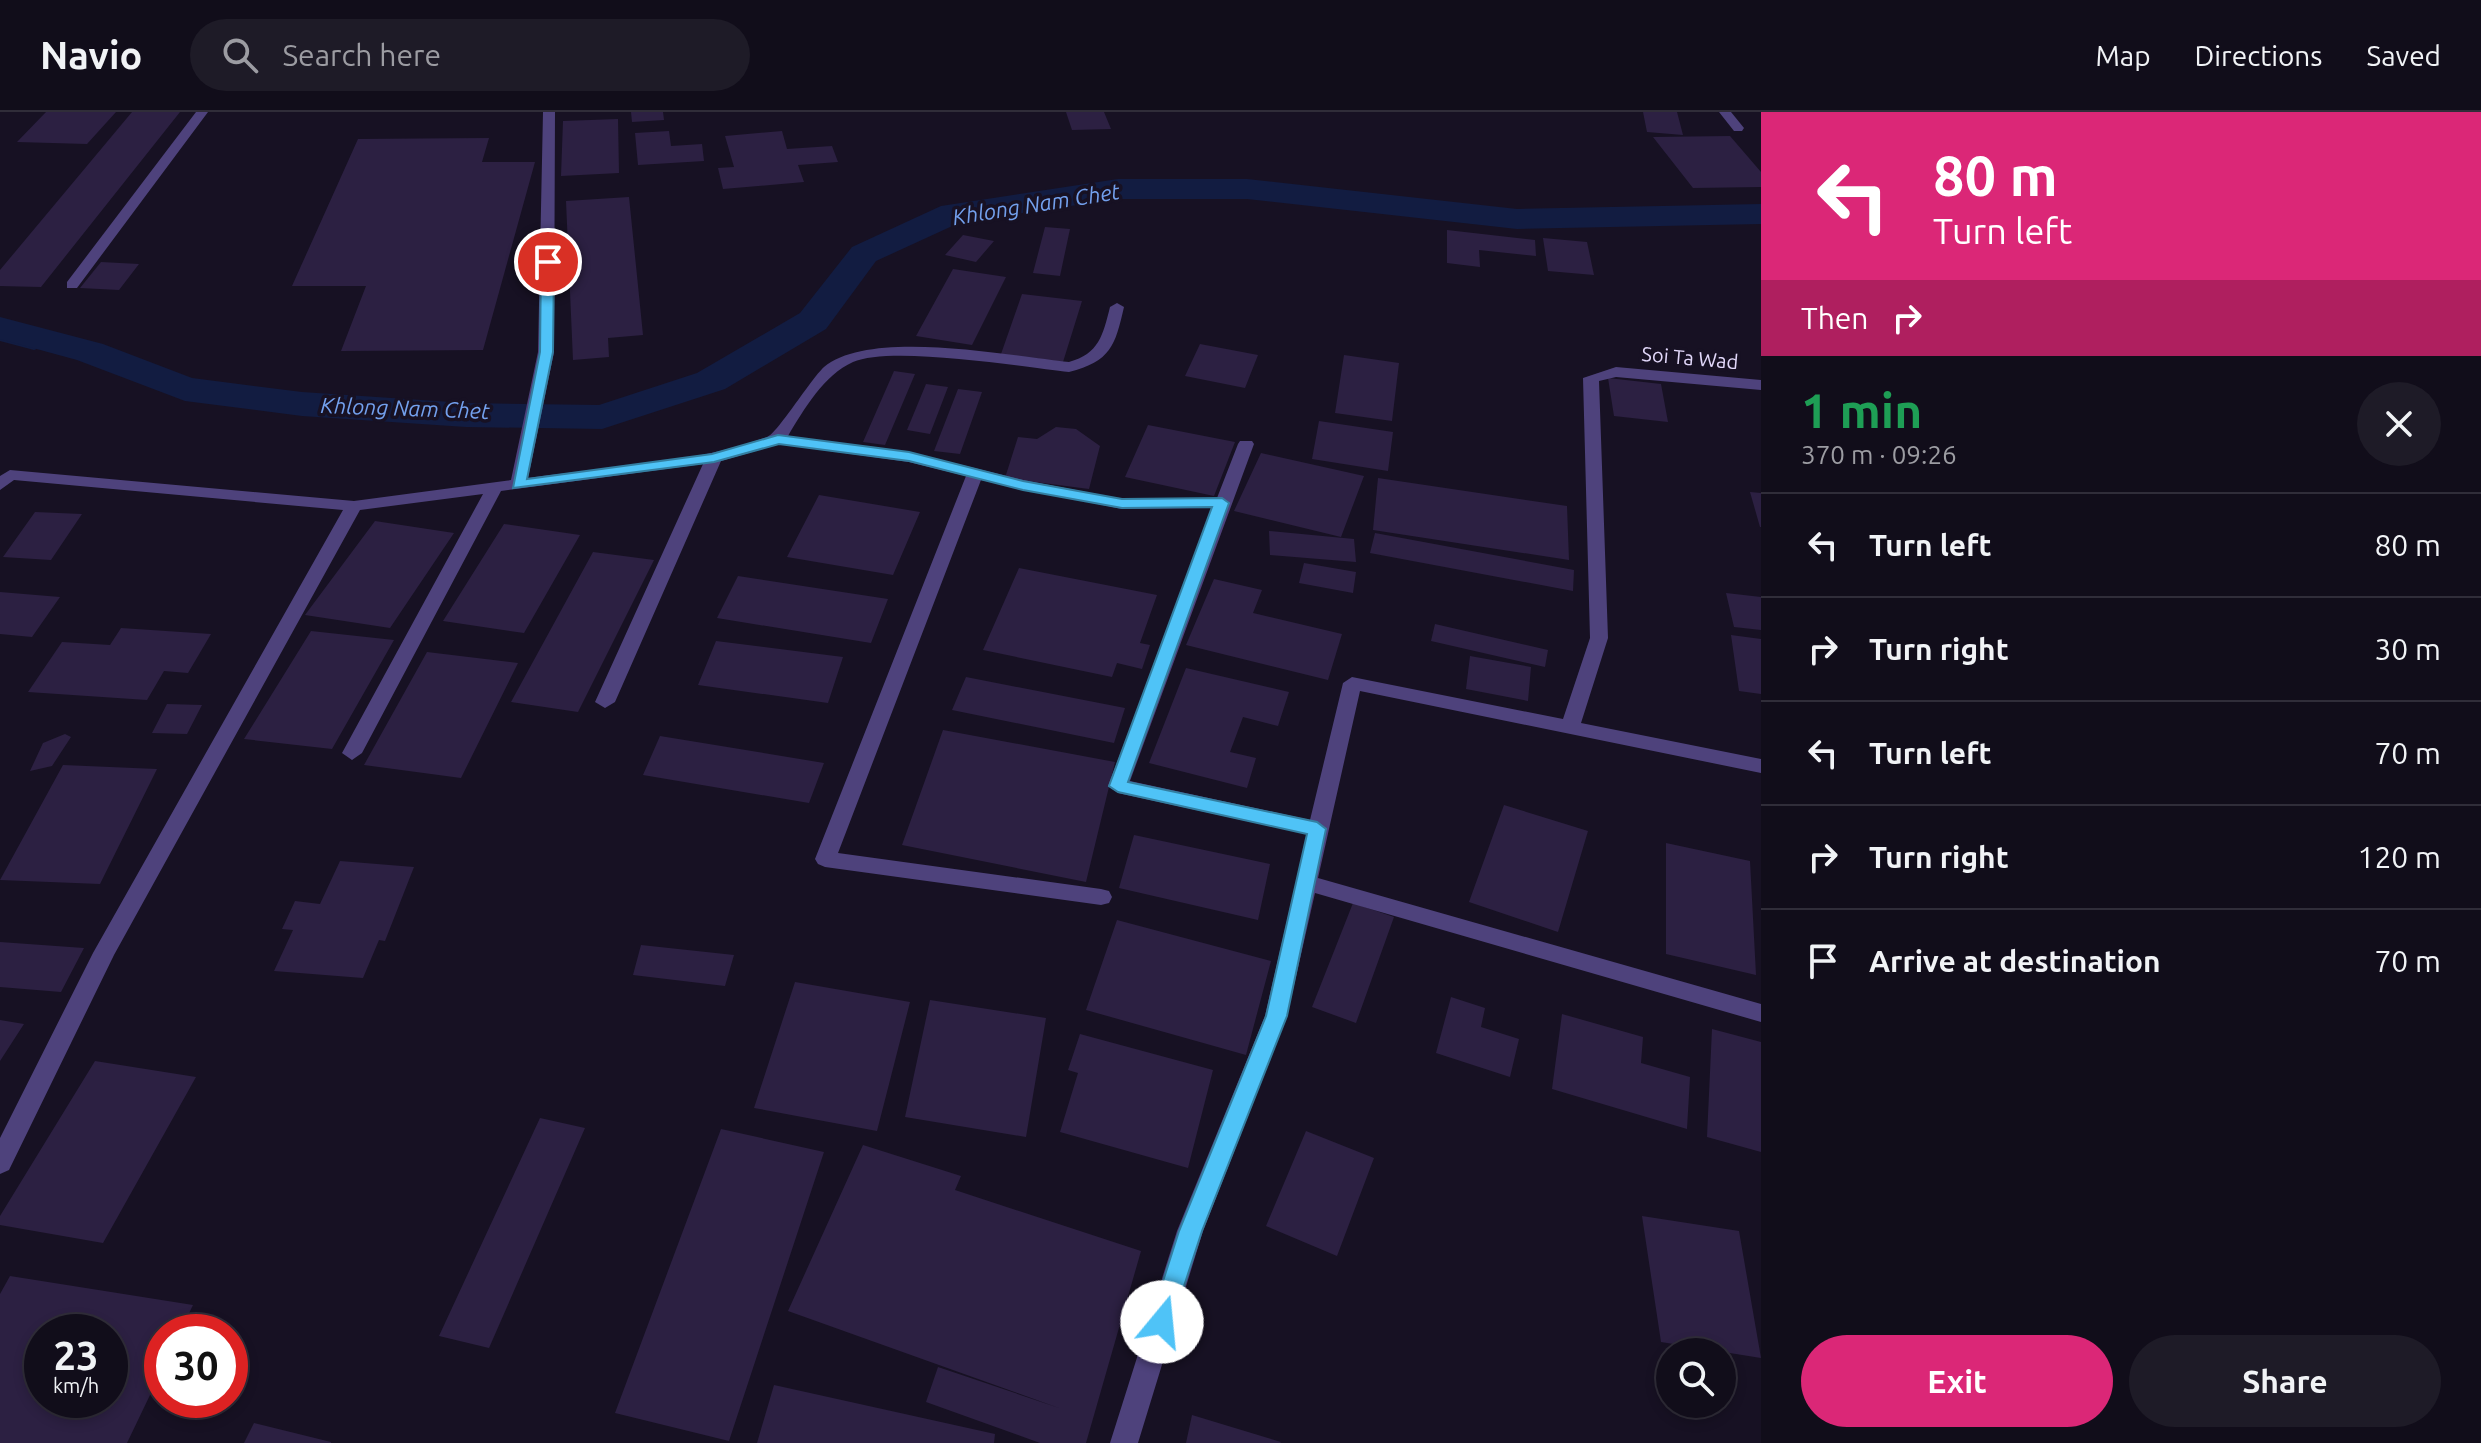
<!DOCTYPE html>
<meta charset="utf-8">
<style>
body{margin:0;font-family:Ubuntu,sans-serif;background:#1e1b27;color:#f1f3f6;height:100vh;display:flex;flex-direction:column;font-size:30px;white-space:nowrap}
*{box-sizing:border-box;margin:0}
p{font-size:26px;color:#9c9ca2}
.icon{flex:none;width:44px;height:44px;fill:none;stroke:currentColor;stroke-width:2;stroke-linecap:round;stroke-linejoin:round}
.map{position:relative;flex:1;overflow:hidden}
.sheet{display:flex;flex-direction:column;background:#110d1a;width:720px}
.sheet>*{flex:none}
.hud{background:#db2777;color:#fff;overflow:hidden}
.controls{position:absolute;left:1656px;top:1226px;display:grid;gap:16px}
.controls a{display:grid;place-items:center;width:80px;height:80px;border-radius:50%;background:#110d1a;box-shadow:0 4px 12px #0003,0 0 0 2px #302d39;font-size:40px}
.speed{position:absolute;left:24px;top:1202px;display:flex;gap:16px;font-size:40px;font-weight:700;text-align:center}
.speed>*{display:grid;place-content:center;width:104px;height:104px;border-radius:50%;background:#110d1a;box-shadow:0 4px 12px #0003,0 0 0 2px #302d39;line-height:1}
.speed small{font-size:20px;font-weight:400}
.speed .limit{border:12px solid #d22;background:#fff;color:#111}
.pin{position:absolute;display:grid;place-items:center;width:68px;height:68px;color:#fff;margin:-34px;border:4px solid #fff;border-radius:50%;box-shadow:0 2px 8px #0007}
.me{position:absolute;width:88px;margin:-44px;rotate:17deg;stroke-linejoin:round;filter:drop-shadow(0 0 6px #0008)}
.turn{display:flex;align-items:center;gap:28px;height:168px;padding:0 40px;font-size:36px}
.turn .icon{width:104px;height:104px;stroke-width:2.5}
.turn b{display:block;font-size:56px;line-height:68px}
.then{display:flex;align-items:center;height:76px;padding:0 40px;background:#0003;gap:16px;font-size:30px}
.round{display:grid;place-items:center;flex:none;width:84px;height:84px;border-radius:42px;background:#1e1b27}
.overview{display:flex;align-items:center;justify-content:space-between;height:136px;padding:0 40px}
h1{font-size:48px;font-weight:600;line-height:60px;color:#1e9e55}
.cta{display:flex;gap:16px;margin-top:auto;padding:16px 40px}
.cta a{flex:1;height:92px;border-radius:48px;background:#db2777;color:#fff;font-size:32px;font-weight:600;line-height:92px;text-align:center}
.cta a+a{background:#1e1b27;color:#f1f3f6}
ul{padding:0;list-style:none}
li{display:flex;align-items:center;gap:24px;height:104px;padding:0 40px;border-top:2px solid #302d39}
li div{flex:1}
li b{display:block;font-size:30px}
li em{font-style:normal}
header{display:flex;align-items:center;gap:48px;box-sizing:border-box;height:112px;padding:0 40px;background:#110d1a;border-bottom:2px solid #302d39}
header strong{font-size:38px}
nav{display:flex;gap:44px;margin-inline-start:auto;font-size:28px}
.search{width:560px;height:72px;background:#1e1b27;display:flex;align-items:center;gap:20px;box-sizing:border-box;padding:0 28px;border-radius:44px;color:#9c9ca2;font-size:30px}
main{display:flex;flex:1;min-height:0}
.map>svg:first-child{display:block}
.water{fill:#121c41}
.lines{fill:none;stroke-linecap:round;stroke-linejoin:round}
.canal{fill:#121c41;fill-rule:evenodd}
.building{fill:#2c2042;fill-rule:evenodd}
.minor{fill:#4e427c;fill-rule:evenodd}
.route{fill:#4fc3f7;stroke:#337fa1;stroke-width:2}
.labels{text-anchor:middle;stroke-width:7;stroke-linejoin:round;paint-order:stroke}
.far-street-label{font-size:20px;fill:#e2d8fa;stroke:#171123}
.far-water-label{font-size:22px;font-style:italic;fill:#73a0ed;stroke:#171123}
</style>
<header>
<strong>Navio</strong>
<div class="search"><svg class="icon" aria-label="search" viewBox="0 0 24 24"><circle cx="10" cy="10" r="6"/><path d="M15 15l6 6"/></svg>Search here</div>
<nav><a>Map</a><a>Directions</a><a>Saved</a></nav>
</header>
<main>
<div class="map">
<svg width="1761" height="1331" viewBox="0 0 1761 1331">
<rect width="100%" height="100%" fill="#171123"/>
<path class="water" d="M0,211L53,230L34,238L0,229Z"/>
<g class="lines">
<path class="canal" d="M1118,67H1247L1517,97L1761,92V112L1517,117L1247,87H1118L961,110L876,149L826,217L725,277L602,317L466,315L302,304L185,289L77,248L0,227V205L103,232L192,266L302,280L466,291L599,293L697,261L800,201L852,135L941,94Z"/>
</g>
<path class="building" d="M46,0H116L87,32L17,30Z
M132,0H180L41,175L0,174V158Z
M631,0H663L664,8L632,10Z
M1066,0H1104L1111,17L1072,18Z
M1643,0H1677L1683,23L1647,20Z
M618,7L619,61L561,64L563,9Z
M669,19L671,34L702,32L704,49L638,53L635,21Z
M782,19L787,37L832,34L838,50L798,53L804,70L723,77L718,56L734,55L725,24Z
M1730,24L1761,60V75L1693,76L1653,25Z
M489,26L482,50H535L483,238L341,239L366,174H292L358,27Z
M629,85L643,223L608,226L609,245L573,248L566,89Z
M1045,115L1070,117L1060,164L1033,161Z
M1447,118L1535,128L1536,144L1479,138L1480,155L1447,151Z
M963,123L994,129L976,150L945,143Z
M1543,126L1587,130L1594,163L1548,159Z
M101,150L139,152L119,178L80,176Z
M953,157L1006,165L972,233L916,224Z
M1022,182L1082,189L1063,250L1001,242Z
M1200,232L1258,243L1245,276L1185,264Z
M1344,243L1399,251L1392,309L1335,301Z
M894,259L915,262L885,333L863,330Z
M1608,266L1661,272L1668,310L1614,304Z
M926,272L948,275L930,322L907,318Z
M958,277L982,280L960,342L934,339Z
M1319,309L1393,320L1388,359L1312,347Z
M1148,313L1235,330L1214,384L1125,365Z
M1056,315L1076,317L1100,334L1089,377L1005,366L1018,325L1037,327Z
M1261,341L1364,364L1341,425L1234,399Z
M1378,366L1567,394L1569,448L1373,418Z
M1750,380L1761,381V415H1760Z
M819,383L920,400L893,463L787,445Z
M35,400L82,402L51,448L3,445Z
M375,409L454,421L390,516L305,503Z
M504,412L580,423L524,521L443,509Z
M1269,419L1354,427L1356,450L1270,443Z
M1375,421L1574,458L1573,479L1370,441Z
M593,440L654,448L578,600L511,590Z
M1304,451L1356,460L1353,481L1299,471Z
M1019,456L1157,483L1140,531L1150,533L1142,557L1117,551L1112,565L983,538Z
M738,464L888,487L871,531L717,506Z
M1214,467L1262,478L1253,501L1342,522L1328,568L1186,533Z
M0,480L60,485L32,525L0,522Z
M1726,481L1761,485V518L1734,515Z
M1435,512L1548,538L1545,555L1431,529Z
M121,516L211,522L188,561L164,559L147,588L28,580L62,530L110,533Z
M311,519L394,528L332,637L244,627Z
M1731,523L1761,527V582L1739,579Z
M716,529L843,545L828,591L698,573Z
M427,540L518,551L461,666L364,653Z
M1470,544L1531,555L1528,589L1466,577Z
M1186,556L1289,580L1278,614L1243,605L1230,640L1256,646L1247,676L1149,651Z
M966,565L1125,596L1114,631L952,598Z
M167,592L202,593L187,622L152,621Z
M943,618L1115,650L1086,770L902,733Z
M65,622L71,625L52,654L30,659L43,631Z
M660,624L824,651L809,691L643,663Z
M63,653L157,657L100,772L0,768Z
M1504,693L1588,719L1558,820L1469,790Z
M1134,723L1270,752L1258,808L1119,776Z
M1666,731L1750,749L1756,863L1666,842Z
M340,749L414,755L385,829L379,828L363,866L274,859L293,818L282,817L295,789L320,792Z
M1353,791L1394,805L1356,911L1312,895Z
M1117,808L1271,849L1246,943L1086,898Z
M0,830L84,836L61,880L0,875Z
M641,833L734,843L725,874L633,863Z
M795,870L910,890L877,1019L754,996Z
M1451,885L1485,896L1481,915L1519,927L1510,965L1436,941Z
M930,888L1046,906L1026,1025L905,1005Z
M1562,902L1643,925L1641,951L1690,965L1687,1017L1552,977Z
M0,908L24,912L0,949Z
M1712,917L1761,930V1040L1707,1025Z
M1080,922L1213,958L1188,1056L1060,1020L1078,961L1068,958Z
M95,949L196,965L103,1131L0,1113V1104Z
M540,1006L585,1016L489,1236L439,1224Z
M721,1017L824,1040L729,1329L615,1301Z
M1306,1019L1374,1046L1337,1144L1266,1114Z
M863,1033L961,1064L955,1078L1141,1139L1086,1331H1040L926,1290L938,1255L1059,1296L788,1199Z
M1642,1104L1739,1119L1761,1246L1661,1230Z
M10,1164L193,1193L180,1220H162V1258L127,1331H0V1182ZM42,1220H110V1288H42Z
M774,1273L995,1322L994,1331H757Z
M1192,1303L1281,1330L1280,1331H1186Z
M254,1311L331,1330V1331H244Z"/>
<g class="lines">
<path class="minor" d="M196,0H208L77,176H67V170Z
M543,0H555L554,240L528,366C606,355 692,353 767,325C777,322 810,268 824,255C870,216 1010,244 1069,250C1099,242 1103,223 1110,195L1117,191L1124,195C1115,234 1111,249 1069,260C1023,255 891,233 853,250C824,263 804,297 788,324L909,340L1023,368L1122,387L1217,386L1238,332L1240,329H1252L1254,332L1130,669L1310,708L1343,571L1352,565L1563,607L1590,526L1583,266L1616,255L1761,268V278L1616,265L1599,269L1608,526L1581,611L1761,647V661L1360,579L1318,766L1761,892V910L1315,781L1287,904L1203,1119L1138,1331H1110L1177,1119L1265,904L1307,722L1118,681L1108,674L1214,396L1122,397L981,368L838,741L1101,777L1109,779L1112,785L1109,791L1101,793L825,755L818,752L815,747L966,364L909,350L779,332L721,349L615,590L605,596L595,590L703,352L501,379L362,641L352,648L342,641L483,382L360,398L114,843L9,1058L0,1062V1026L93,841L343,398L14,368L0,378V364L10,358L354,389L511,368L538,240Z
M1719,0H1731L1744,16L1742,19H1734Z"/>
</g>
<path class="route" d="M548,146L554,150L553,240L527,367L712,342L778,323L909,340L1023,369L1122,387L1222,386L1229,391L1128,670L1317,710L1326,717L1287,904L1202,1119L1170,1217L1162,1221L1153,1217L1150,1210L1179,1119L1266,904L1307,722L1118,680L1109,674L1212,395L1122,396L1023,378L909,349L779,332L714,350L513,376L540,240L541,150Z"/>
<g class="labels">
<g class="far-street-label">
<text transform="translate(1690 246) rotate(5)" y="7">Soi Ta Wad</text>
</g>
<g class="far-water-label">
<text transform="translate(1036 92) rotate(-9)" y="8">Khlong Nam Chet</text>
<text transform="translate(405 296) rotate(2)" y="8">Khlong Nam Chet</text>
</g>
</g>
</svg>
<div class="controls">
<a><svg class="icon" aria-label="search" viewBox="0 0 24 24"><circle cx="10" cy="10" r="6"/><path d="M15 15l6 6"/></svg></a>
</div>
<div class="speed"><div>23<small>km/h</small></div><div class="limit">30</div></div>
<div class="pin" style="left:548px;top:150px;background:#d93025"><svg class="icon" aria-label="arrive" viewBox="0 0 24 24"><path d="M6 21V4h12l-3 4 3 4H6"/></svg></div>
<svg class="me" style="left:1162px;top:1210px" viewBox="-20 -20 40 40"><circle r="19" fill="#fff"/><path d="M0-13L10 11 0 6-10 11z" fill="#4fc3f7"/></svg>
</div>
<section class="sheet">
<div class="hud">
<div class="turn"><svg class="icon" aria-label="left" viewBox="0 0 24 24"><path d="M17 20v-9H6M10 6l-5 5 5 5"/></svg><div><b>80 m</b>Turn left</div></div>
<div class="then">Then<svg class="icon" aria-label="right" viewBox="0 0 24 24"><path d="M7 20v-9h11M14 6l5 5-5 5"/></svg></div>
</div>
<div class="overview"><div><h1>1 min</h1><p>370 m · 09:26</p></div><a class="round"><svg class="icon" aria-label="close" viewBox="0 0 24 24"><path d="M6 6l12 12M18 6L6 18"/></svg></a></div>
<ul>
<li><svg class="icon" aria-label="left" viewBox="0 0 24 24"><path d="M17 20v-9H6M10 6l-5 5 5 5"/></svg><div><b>Turn left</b></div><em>80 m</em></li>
<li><svg class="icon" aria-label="right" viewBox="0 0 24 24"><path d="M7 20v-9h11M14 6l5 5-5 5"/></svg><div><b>Turn right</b></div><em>30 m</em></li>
<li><svg class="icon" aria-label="left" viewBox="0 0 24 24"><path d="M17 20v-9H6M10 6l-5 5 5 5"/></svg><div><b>Turn left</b></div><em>70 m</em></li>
<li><svg class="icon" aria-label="right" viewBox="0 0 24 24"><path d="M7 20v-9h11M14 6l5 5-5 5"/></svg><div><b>Turn right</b></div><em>120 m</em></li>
<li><svg class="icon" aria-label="arrive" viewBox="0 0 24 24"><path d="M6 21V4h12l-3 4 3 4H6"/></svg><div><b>Arrive at destination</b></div><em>70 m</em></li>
</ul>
<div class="cta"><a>Exit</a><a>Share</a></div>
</section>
</main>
